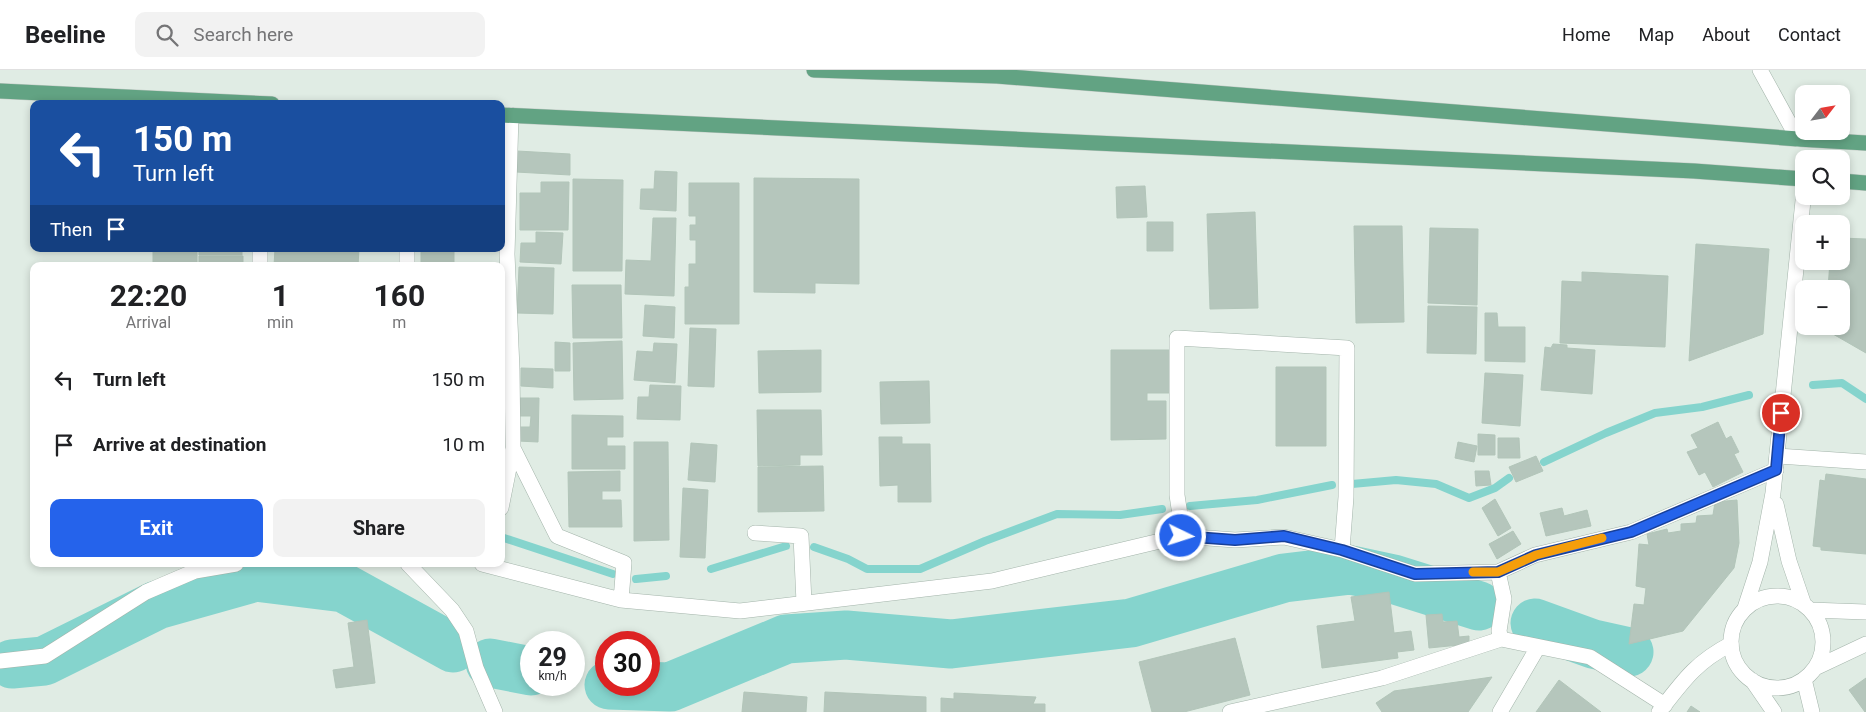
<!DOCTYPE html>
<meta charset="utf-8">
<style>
body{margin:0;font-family:Roboto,sans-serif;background:#f2f2f2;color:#202124;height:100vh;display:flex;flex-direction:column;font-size:19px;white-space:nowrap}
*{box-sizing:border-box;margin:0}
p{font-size:16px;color:#757577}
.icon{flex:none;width:28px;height:28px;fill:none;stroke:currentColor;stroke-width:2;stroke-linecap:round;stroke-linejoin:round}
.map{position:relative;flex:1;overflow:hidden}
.sheet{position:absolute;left:30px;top:192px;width:475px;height:305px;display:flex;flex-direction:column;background:#fff;border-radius:10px;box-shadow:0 2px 8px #0003}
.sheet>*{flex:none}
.guide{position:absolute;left:30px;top:30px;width:475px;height:152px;border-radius:10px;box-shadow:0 2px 8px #0003;background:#1a4fa0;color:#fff;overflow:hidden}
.needle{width:32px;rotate:59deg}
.controls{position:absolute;left:1795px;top:15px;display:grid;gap:10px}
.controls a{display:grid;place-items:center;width:55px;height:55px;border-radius:10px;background:#fff;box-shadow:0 2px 8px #0003;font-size:25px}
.speed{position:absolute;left:520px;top:561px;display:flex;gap:10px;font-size:25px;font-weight:700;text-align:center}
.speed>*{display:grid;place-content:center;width:65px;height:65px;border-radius:50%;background:#fff;box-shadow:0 2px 8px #0003;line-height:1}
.speed small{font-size:12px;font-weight:400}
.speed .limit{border:8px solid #d22;background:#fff;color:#111}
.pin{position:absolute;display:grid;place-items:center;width:42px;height:42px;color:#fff;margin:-21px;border:2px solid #fff;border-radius:50%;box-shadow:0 1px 5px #0007}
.me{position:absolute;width:55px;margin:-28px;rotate:94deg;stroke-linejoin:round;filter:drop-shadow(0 0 4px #0008)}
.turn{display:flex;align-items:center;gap:18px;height:105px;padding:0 20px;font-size:22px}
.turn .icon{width:65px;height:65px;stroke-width:2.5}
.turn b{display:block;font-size:35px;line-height:42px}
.then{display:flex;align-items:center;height:48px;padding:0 20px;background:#0003;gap:10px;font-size:19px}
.eta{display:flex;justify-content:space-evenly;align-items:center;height:85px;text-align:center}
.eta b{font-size:30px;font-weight:700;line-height:35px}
.action{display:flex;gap:10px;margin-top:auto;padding:10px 20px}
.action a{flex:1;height:58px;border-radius:10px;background:#2563eb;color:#fff;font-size:20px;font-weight:700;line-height:58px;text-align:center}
.action a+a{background:#f2f2f2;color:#202124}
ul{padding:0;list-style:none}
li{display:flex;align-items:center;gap:15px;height:65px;padding:0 20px}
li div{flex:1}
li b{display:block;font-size:19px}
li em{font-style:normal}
header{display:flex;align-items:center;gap:30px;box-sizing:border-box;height:70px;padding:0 25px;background:#fff;border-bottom:1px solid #e0e0e0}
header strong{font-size:24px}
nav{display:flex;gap:28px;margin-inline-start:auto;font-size:18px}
.search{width:350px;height:45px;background:#f2f2f2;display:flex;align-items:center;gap:12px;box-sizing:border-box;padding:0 18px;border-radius:10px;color:#757577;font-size:19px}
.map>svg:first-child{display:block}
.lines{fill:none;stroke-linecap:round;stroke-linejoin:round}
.stream{stroke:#85d4cd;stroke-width:8}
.river{stroke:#85d4cd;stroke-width:49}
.building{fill:#b5c6bc;stroke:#b2c5b9}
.minor-casing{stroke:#a3b4aa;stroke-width:16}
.tertiary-casing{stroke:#a3b4aa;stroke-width:16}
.primary-casing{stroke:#c1c9c4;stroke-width:16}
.minor{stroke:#fff;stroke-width:15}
.tertiary{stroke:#fff;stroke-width:15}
.primary{stroke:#62a383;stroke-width:15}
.route-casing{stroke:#184099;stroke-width:12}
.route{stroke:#2563eb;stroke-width:9}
.slow{stroke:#f59e0b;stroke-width:9}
</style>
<header>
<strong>Beeline</strong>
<div class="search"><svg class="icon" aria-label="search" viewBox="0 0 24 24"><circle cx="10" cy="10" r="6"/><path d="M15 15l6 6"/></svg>Search here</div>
<nav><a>Home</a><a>Map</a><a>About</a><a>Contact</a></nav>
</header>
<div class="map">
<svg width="1866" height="642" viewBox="0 0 1866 642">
<rect width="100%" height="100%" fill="#e0ece4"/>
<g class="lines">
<path class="stream" d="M1813,315L1842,313L1866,329
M1544,392L1606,363L1655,343L1702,337L1749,325
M1352,414L1396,410L1436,414L1469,428L1495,418L1509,408
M1190,436L1257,430L1332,415
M501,467L613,504
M814,477L848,489L867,499H920L985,471L1057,444L1120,445L1162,439
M711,499L786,476
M636,509L666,506"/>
<path class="river" d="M1535,553L1593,574L1629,582
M490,593L531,601
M12,594L44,591L157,535L256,507L344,518L453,578
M609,615L670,617L786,569L846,565L951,574L1131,553L1284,508L1351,500L1393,509L1479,536"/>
</g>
<path class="building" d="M517,81L570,84V105L516,102Z
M655,101L677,102L676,141L640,139L641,119H654Z
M754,108L859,109V214L815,213V223L754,222Z
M573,109L623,110L622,201H573Z
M541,112H569L568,160H520V123H541Z
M689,113H739V254H685V217H689V194H696V170H690V155H696V146H689Z
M1145,116L1147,147L1117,148L1116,117Z
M1255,142L1258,238L1210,239L1207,144Z
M653,148H676L674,226L625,224L626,190L651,191Z
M1147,152H1173V181H1147Z
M1354,156H1402L1404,252L1356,253Z
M1430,158L1478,159L1477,235L1428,233Z
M536,162L563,163L561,194L520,192L521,173H536Z
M1841,168L1866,169V283L1826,260V256H1841V219H1828L1830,191H1841Z
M1696,174L1769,179L1763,264L1689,291Z
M153,179H197V196H153Z
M199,179H242V185H199Z
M275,179H359L358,196H274Z
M421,179H454V196H421Z
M199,186H243V196H199Z
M360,193L390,194V196H360Z
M519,197L554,198L553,244L517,243Z
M1582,202L1668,206L1665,277L1560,273L1562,211L1582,212Z
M572,215H621L622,268H573Z
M645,235L675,237L674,268L643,266Z
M1428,236L1477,237L1476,284L1427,283Z
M1485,243H1497L1498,257H1525V292L1485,291Z
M501,255H504V295H501Z
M690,258L716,259L714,317L688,316Z
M622,271L623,329L574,330L573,273Z
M555,272L570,273V301H555Z
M654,273L677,274L675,313L634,310L637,281L653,282Z
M1553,274L1567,275V278L1595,280L1592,324L1541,320L1545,277L1551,278Z
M821,280V322L759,323L758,281Z
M1111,280H1171L1172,323H1147V331H1166V369L1111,370Z
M1276,297H1326V376H1276Z
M521,298L553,299V318L521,316Z
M1485,303L1523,305L1520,356L1482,353Z
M929,311L930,353L881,354L880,312Z
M650,315L681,316L680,350L637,349L638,327H649Z
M519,328H539L538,372L518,371V357H530L531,346H519Z
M757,340H821L822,385H800V395L758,396Z
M572,345L623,346V367H607V376H625V399H572Z
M1718,352L1726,369L1731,366L1739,382L1734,384L1743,402L1713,417L1705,402L1699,405L1687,382L1698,378L1691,365Z
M1478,364L1495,365V385H1478Z
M879,367H902V374H930L931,432H898V415L880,416Z
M1498,368H1519L1520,388H1498Z
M634,372H668L669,470L634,471Z
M1458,372L1477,376L1474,392L1455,388Z
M691,373L717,375L715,412L688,410Z
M1536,386L1543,401L1516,412L1509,397Z
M823,396L824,441L758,442V397Z
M620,401V421H602V430H621L622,457H569L568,402Z
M1475,401H1489L1491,415L1476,416Z
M1826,404L1866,409V484L1821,480V477L1813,476L1820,410L1825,411Z
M683,418L708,420L705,488L680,487Z
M1495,429L1511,458L1498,466L1482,438Z
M1737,430L1739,473L1734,498L1683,561L1629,574L1634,534L1644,535L1646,518L1636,516L1639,474L1649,475L1647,464L1667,459L1668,463L1681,461V454L1696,453L1697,446L1713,445L1715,432Z
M1562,438L1564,446L1587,440L1591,456L1546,466L1540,443Z
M1513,461L1521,474L1497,489L1489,474Z
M1389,522L1394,563L1411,561L1414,580L1397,582L1398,588L1322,598L1317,556L1355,551L1351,527Z
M1442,544L1443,552L1457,551L1459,567L1469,566V574L1429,578L1426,545Z
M367,550L375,613L336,618L333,600L354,597L348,553Z
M1235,568L1250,625L1184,642H1152L1139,592Z
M1492,607L1468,642H1382L1376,633L1394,621Z
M1866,608V642H1865L1849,620Z
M1559,610L1601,642H1536Z
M744,622L807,627L806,642H742Z
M825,622L926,627V642H824Z
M954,623L1036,627L1033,634H1045V642H941V628L954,629Z
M1691,636L1700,642H1687Z"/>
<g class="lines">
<defs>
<path id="minor" d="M1760,0L1798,69
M260,179V196
M407,179V196
M513,378L557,466L624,493L621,530
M1777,386L1866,392
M501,438L513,378L512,299L507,184L511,45
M755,463L801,466L804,533
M1181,466L1180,445L1177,425V268L1347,278L1346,427L1342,480
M408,494L452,540L466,561L476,598L495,642
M482,494L621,530L740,541L992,511L1181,466L1235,470L1284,467L1342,480L1415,504L1498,502L1535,485L1631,462L1776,400
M1498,502L1504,529L1499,561L1501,569L1590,587L1665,635
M0,591L45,586L146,522L195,501L236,494
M1230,642L1382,608L1501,569
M1500,642L1538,577
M1659,642C1683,611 1696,592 1731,574"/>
<path id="tertiary" d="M1776,434L1789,491L1804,535
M1731 572a46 46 0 1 1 92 0a46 46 0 1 1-92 0Z
M1745,538L1760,492L1773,423L1804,121
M1810,540L1866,542
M1815,598L1866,574
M1804,609L1812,642
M1752,610L1774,642"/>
<path id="primary" d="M814,0L997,6L1798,69L1866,73
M0,21L272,34
M501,45L1694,101L1804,109
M1841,111L1866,113"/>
</defs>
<use href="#minor" class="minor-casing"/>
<use href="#tertiary" class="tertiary-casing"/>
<use href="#primary" class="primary-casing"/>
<use href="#minor" class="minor"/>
<use href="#tertiary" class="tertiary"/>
<use href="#primary" class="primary"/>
</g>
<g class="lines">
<defs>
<path id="route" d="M1181,466L1235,470L1284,466L1342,480L1415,504L1498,502L1536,485L1631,462L1776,400L1781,343"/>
</defs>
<use href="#route" class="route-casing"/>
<use href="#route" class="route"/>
<path class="slow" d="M1473,502H1498L1536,485L1602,468"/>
</g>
</svg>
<div class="controls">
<a><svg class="needle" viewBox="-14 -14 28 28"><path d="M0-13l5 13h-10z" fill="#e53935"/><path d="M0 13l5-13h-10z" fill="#757577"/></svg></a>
<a><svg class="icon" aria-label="search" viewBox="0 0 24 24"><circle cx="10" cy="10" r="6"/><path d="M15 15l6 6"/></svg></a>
<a>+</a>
<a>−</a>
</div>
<div class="speed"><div>29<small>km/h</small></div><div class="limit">30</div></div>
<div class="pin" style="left:1781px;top:343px;background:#d93025"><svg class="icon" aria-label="arrive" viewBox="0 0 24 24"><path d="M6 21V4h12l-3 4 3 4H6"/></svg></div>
<svg class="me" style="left:1181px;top:466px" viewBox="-20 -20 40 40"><circle r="17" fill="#2563eb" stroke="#fff" stroke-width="3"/><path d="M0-11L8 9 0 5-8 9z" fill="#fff"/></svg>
<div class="guide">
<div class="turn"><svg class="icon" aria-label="left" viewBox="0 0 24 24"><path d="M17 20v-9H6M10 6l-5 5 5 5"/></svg><div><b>150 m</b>Turn left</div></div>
<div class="then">Then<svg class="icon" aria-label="arrive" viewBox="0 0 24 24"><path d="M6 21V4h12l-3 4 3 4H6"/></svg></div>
</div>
<section class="sheet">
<div class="eta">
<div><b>22:20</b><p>Arrival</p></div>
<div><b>1</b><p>min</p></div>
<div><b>160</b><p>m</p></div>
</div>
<ul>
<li><svg class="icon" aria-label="left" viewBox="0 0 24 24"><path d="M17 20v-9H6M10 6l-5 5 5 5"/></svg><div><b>Turn left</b></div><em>150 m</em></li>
<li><svg class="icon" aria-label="arrive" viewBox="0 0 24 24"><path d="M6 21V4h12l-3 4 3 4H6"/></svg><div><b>Arrive at destination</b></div><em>10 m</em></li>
</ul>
<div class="action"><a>Exit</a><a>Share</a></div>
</section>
</div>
